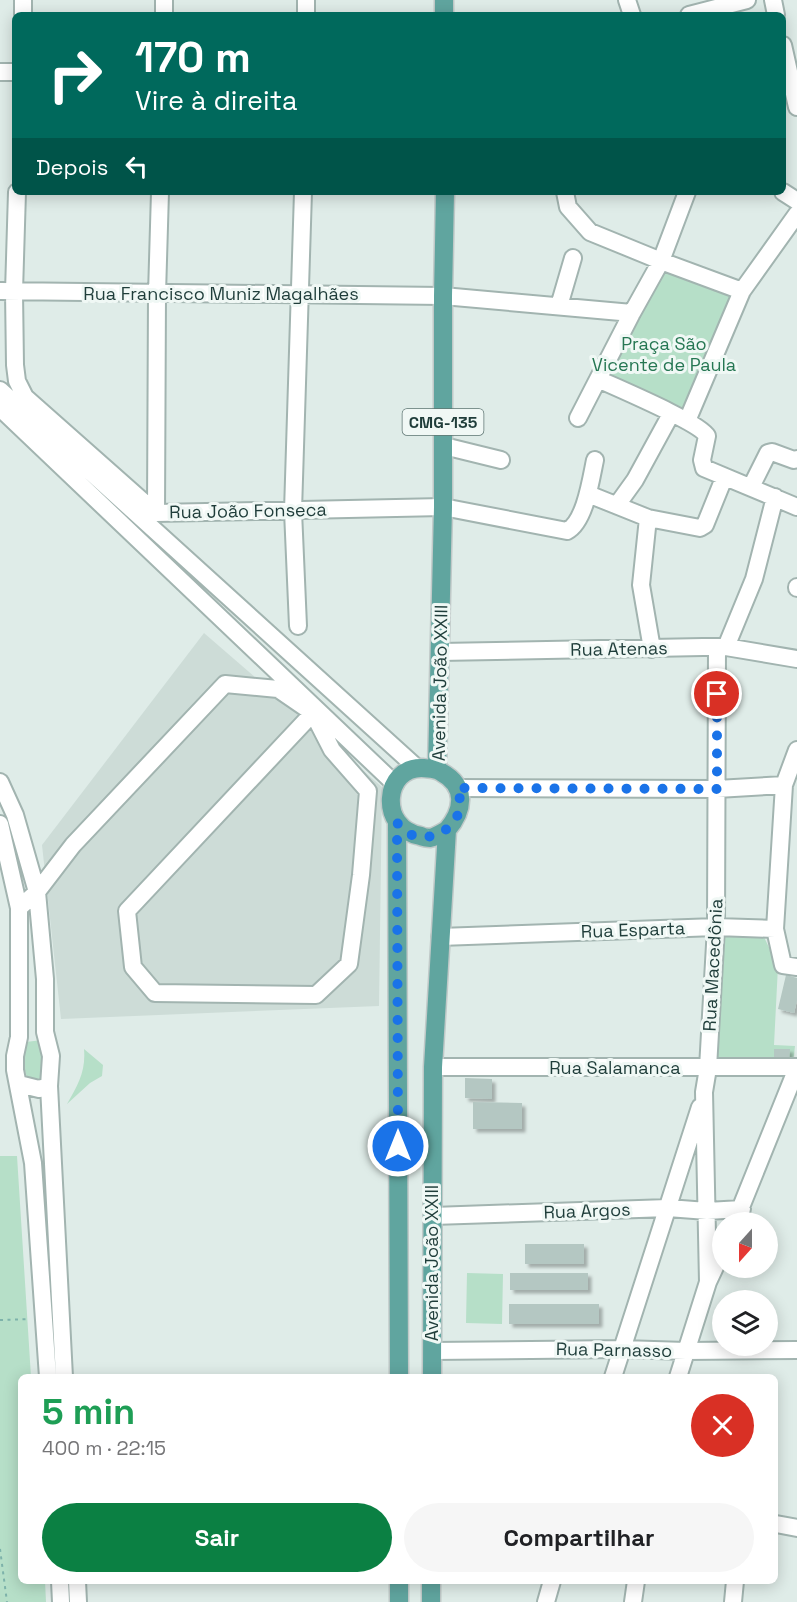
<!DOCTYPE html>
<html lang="pt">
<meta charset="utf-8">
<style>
body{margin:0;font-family:"Space Grotesk",sans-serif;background:#f6f6f6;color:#202124;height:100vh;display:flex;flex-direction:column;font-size:22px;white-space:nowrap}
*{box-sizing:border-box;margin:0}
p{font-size:20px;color:#757577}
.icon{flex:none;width:33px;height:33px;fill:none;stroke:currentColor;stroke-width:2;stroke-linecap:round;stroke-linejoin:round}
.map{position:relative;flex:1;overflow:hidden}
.drawer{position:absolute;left:18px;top:1374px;width:760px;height:210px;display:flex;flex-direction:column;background:#fff;border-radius:9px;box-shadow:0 3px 15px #0003}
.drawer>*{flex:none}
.guide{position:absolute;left:12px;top:12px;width:774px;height:183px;border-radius:9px;box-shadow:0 3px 15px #0003;background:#00695c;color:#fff;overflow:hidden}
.needle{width:39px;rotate:201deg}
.tools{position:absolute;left:712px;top:1212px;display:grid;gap:12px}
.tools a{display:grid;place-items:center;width:66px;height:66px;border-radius:50%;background:#fff;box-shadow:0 3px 15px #0003;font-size:30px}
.pin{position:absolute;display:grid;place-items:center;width:51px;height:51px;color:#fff;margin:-26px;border:3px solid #fff;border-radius:50%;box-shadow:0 2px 6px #0007}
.me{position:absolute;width:66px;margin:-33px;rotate:0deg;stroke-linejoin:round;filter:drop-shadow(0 0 4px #0008)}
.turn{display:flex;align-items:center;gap:21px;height:126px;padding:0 24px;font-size:27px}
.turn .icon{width:78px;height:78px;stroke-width:2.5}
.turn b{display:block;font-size:42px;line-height:51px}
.then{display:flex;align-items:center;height:57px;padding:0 24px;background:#0003;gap:12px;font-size:22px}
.round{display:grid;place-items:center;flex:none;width:63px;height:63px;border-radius:32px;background:#f6f6f6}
.headline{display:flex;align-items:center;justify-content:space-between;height:102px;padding:0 24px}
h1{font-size:36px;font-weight:800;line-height:45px;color:#1e9e55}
.primary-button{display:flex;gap:12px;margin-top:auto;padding:12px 24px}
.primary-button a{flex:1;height:69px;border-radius:36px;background:#0b8043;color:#fff;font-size:24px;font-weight:800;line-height:69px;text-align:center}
.primary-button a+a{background:#f6f6f6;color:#202124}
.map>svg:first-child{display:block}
.built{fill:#cddcd7}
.green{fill:#b6dfc8}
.building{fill:#b4c7c2;filter:url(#shadow)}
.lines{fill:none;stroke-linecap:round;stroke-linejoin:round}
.minor-casing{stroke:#a2b4b0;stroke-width:20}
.major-casing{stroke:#c0c9c8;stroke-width:21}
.path{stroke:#7db2aa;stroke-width:2;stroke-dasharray:3 4.5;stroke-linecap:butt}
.minor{stroke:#fff;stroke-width:16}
.major{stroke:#60a59f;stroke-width:18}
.route{stroke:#1a73e8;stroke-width:10;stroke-dasharray:0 18}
.labels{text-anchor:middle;stroke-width:6;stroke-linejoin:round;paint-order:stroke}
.shield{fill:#f0f8f5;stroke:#5e7572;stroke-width:1.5}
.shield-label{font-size:16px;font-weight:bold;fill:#1f3d3a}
.street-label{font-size:18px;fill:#1f3d3a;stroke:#f0f8f5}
.park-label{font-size:18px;fill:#267753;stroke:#f0f8f5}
</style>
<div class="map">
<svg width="797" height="1602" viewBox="0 0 797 1602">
<defs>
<filter id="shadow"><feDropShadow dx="3.5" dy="3.5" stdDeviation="1.5" flood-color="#0004"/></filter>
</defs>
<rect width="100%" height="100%" fill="#dfece8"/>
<path class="built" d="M204,633L382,787L379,1006L61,1019L42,845Z"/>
<path class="green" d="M661,261L742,291L687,421L598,379Z
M719,931L762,933L778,966L774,1045L795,1046L793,1064L713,1065Z
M42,1040L46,1080L27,1077L21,1059L26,1042Z
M84,1049L103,1065L102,1076L90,1083L67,1104C78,1085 86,1071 84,1049Z
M0,1156H17L31,1377H21V1581H45L46,1602H0Z
M467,1273L503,1274L502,1324L466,1323Z"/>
<path class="building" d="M786,975L797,978V1000L794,1013L778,1009Z
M774,1049H790L789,1062H774Z
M465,1078L492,1079V1099L465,1098Z
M473,1102L522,1103V1129H473Z
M525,1244H584V1264H525Z
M510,1273H588V1290H510Z
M509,1304H599V1324H509Z"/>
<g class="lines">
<defs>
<path id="minor" d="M627,0L632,15
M773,0L776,15
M23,15V0
M164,15V0
M306,15V0
M689,15L747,0
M783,45L797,107
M0,72H15
M17,192L14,292L15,365L17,381L25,397L156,513L443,507L567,531C585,522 591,479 595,460
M565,192L568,207L590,232L661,261L742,291
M783,192L797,201
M0,291L443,296L632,313
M559,306L573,258
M598,379C617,388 699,422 707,436L702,460L704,468L797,507
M0,390L417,768
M0,408L395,784
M578,418L632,313L661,261L687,192
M687,421L742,291L797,214
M444,446L501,460
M751,487L768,453L772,452L794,460L797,459
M588,494L648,518L700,528L705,525L724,478
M617,505L635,480L671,414
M156,513L157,294L160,192
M648,518L641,585L652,649
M797,588V587
M298,626L293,511L303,192
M726,647L754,579L775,497
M440,652L703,647H726L797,659
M0,782L15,815L37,892L45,979V1032L51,1056L49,1086L64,1377
M457,788L717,789L784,785
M0,824L19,908V1037L15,1056V1070L33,1163L48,1377
M19,908L37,892L73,845L225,684L278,689L313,713L332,750L368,791L361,875L349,964L316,995L155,993L133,967L127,911L313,713
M775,929L784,785L797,750
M440,937L716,927L775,929L783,965L797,967
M433,1067H797
M19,1084L39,1089L49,1086
M433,1216L668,1208L707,1211L742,1209
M735,1222L797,1068
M708,1282L704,1092L708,1068L716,927L717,647
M432,1351L622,1349L686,1351L797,1350
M613,1377L700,1107
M678,1377L708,1282L723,1250
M776,1524L797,1528
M60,1581L61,1602
M77,1581L78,1602
M546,1602L552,1581
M633,1602L636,1581
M733,1602L735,1581"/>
<path id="major" d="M444,0V15
M437,769L443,507V296L445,192
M397,823L399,1377
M432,1377L433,1067L447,830C464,810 467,786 441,772C435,768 429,769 423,768C383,766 378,829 421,836C421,837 429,838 430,838C435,837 442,833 447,830
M399,1581V1602
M431,1602V1581"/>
</defs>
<use href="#minor" class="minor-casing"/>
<use href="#major" class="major-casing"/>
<path class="path" d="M0,1320L30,1319
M0,1549L7,1602"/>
<use href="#minor" class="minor"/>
<use href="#major" class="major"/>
</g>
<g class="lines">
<path class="route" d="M398,1146L397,823C402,827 407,833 412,835C434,843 461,826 460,802C460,797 458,792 457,788L717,789V694"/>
</g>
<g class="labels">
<rect class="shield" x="402.5" y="409" width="81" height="26" rx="4.5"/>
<g class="shield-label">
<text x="443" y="428">CMG-135</text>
</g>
<g class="street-label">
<text x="221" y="300">Rua Francisco Muniz Magalhães</text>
<text transform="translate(248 511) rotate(-1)" y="6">Rua João Fonseca</text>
<text transform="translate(619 649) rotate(-1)" y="6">Rua Atenas</text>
<text transform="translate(440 683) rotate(-89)" y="6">Avenida João XXIII</text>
<text transform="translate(633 930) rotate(-2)" y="6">Rua Esparta</text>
<text transform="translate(713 965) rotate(-87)" y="6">Rua Macedônia</text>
<text x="615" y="1074">Rua Salamanca</text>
<text transform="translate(587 1211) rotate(-2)" y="6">Rua Argos</text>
<text transform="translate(432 1263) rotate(-90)" y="6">Avenida João XXIII</text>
<text transform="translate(614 1350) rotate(1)" y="6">Rua Parnasso</text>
</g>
<g class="park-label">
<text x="664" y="350">Praça São<tspan x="664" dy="21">Vicente de Paula</tspan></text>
</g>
</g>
</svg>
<div class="tools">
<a><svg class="needle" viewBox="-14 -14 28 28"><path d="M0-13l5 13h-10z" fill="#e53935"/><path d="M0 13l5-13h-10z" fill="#757577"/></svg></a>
<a><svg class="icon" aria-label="layers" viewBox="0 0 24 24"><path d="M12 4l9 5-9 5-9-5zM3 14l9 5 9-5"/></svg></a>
</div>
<div class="pin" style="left:717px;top:694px;background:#d93025"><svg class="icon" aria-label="arrive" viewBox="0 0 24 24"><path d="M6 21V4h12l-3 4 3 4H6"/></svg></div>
<svg class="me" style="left:398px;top:1146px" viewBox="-20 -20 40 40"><circle r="17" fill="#1a73e8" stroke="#fff" stroke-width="3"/><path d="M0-11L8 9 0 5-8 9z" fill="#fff"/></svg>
<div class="guide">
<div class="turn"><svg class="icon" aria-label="right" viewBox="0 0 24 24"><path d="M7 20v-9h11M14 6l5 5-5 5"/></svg><div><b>170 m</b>Vire à direita</div></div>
<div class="then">Depois<svg class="icon" aria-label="left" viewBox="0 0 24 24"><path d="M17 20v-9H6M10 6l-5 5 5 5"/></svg></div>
</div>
<section class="drawer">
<div class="headline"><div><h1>5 min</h1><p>400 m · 22:15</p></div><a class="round" style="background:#d93025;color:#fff"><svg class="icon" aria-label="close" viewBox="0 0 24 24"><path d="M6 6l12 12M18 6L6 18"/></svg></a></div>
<div class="primary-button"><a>Sair</a><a>Compartilhar</a></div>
</section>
</div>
